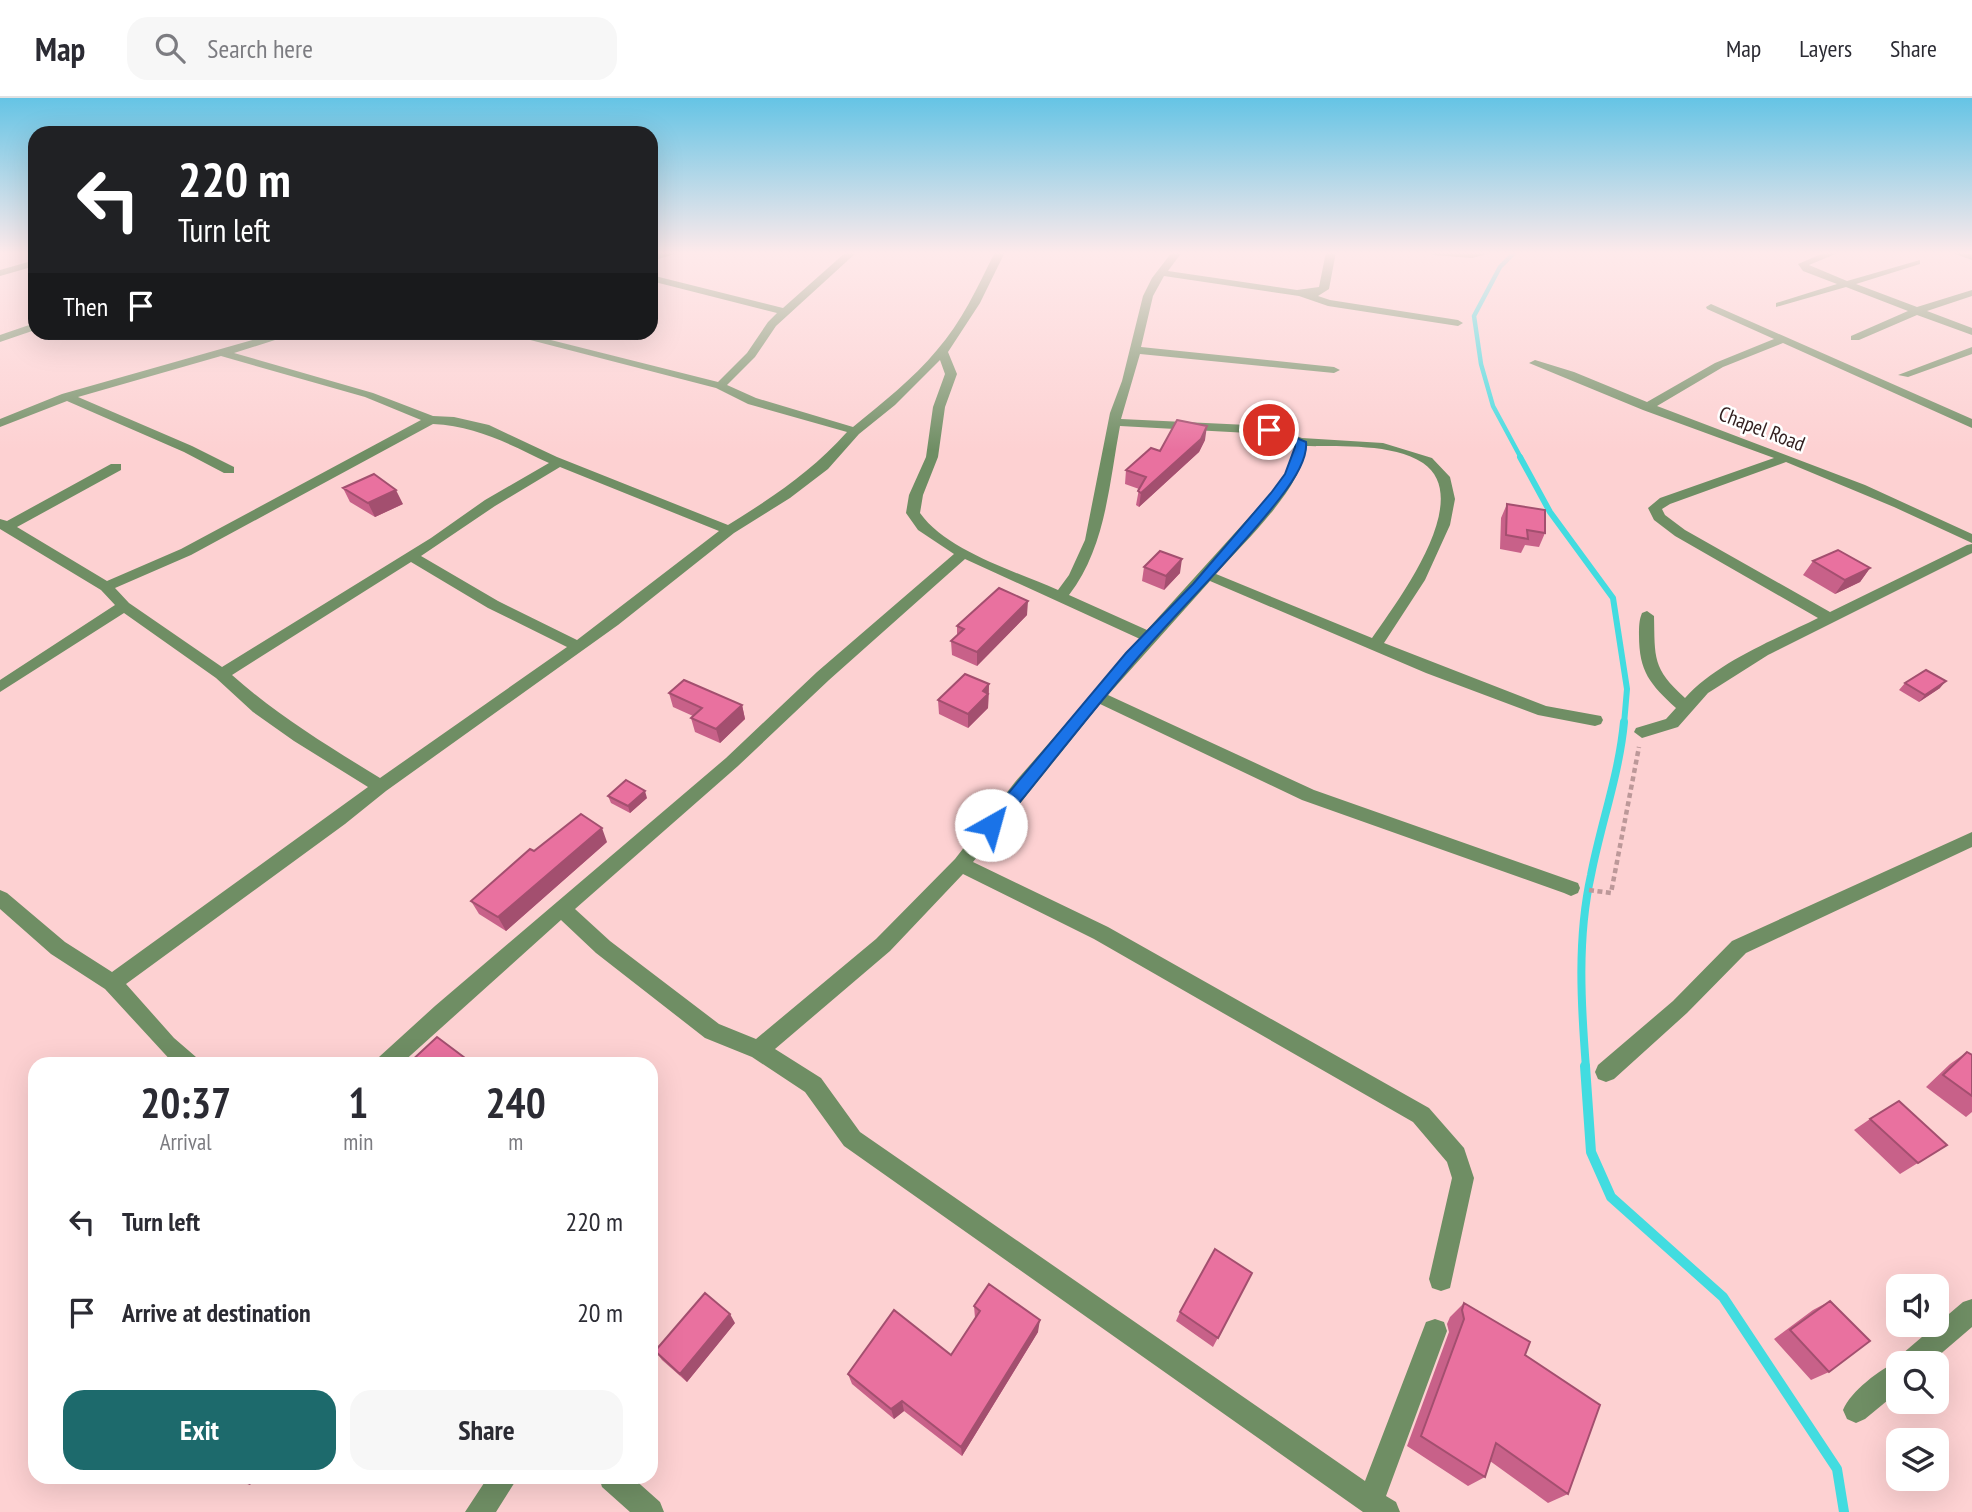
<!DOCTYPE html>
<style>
body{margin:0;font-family:"PT Sans Narrow",sans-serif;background:#f7f7f7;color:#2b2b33;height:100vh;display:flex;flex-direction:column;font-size:26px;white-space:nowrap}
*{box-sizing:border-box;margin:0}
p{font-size:23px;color:#7c7c81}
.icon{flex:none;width:38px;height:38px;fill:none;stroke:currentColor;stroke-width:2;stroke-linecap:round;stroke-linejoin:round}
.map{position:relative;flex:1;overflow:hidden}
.side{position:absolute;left:28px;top:959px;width:630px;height:427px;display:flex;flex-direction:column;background:#fff;border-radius:21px;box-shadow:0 7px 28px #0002}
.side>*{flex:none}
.hud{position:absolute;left:28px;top:28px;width:630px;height:214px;border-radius:21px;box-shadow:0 7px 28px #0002;background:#202124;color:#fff;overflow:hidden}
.buttons{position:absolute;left:1886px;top:1176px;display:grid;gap:14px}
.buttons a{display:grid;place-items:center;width:63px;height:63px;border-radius:14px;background:#fff;box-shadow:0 7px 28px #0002;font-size:35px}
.pin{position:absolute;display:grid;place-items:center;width:60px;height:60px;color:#fff;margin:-30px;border:4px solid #fff;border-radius:50%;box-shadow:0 2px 7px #0007}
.me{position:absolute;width:77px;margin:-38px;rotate:38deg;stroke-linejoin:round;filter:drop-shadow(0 0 5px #0008)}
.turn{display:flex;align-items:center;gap:24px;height:147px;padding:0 35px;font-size:32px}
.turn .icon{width:91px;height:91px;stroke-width:2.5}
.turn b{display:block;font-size:49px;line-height:60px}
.then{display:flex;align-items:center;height:66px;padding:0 35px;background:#0003;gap:14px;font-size:26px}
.eta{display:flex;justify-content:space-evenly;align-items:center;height:119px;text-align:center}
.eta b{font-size:42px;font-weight:700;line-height:49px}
.cta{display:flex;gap:14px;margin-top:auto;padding:14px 35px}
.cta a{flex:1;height:80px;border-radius:21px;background:#1d6a6c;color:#fff;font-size:28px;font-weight:700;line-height:80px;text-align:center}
.cta a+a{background:#f7f7f7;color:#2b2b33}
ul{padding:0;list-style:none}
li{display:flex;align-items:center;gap:21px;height:91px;padding:0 35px}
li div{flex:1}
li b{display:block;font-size:26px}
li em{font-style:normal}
header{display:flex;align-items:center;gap:42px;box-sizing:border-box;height:98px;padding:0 35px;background:#fff;border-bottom:2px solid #e1e1e2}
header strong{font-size:33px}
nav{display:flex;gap:38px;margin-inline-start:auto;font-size:24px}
.search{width:490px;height:63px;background:#f7f7f7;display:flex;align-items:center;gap:18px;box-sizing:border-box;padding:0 24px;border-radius:21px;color:#7c7c81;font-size:26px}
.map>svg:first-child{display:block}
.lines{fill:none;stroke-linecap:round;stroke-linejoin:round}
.stream-far3{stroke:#42dce0;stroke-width:4.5}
.stream-far2{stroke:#42dce0;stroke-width:6}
.stream-far1{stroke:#42dce0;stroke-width:8}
.stream{stroke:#42dce0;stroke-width:10}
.path{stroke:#bc9899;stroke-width:4.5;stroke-dasharray:5 3.5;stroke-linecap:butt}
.minor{fill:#6f8e64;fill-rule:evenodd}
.wall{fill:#c86189}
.shaded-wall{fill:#a34f6f}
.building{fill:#e9719f;stroke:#a34f6f;stroke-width:2}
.route{fill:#1a73e8;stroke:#114b97;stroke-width:2}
.labels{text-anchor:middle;stroke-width:5;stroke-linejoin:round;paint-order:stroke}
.far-street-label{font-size:21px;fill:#321f1f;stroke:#fff}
</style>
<header>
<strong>Map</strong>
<div class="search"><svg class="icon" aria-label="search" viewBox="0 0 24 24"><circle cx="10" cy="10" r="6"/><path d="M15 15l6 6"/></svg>Search here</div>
<nav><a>Map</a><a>Layers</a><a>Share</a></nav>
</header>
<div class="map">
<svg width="1972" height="1414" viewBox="0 0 1972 1414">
<rect width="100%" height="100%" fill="#fdd1d2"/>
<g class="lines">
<path class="stream-far3" d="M1515,154L1500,169L1474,218L1481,266L1493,308L1521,360"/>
<path class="stream-far2" d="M1520,359L1550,414L1613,500L1627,591L1624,626"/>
<path class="stream-far1" d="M1586,970C1581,906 1577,840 1591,777C1601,725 1619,677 1624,624"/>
<path class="stream" d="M1585,968L1591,1054L1611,1099L1723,1199L1837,1371L1844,1414"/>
<path class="path" d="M1589,792L1611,795L1639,649"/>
<path class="minor" d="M664,154H682L651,163V157Z
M846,154H857L776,228L755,259L727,287L756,300L853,329C882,305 913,281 937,252C962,224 978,188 995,154H1005L980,205L948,254L957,276L945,309L938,359L923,397L920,415C947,453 1015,473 1058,492L1069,477L1085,442L1110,315L1122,283L1143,198L1152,180L1172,154H1182L1168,173L1297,192L1319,189L1326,154H1336L1329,191L1318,198L1330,202L1458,222L1463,225L1458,228L1328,208L1299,198L1164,178L1153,198L1141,249L1334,269L1340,272L1334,275L1140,256L1121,321L1269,328L1302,340L1383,345L1432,360L1450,379L1455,401L1450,427L1425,482L1384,545L1546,608L1601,618L1603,622L1601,626L1595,628L1538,617L1426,575L1210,483L1108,597L1314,692L1578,785L1580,790L1578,795L1571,798L1564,795L1302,702L1100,606L973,764L1108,829L1429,1010L1464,1050L1474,1080L1450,1190L1441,1193L1432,1190L1429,1181L1452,1080L1447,1064L1413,1024L1094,841L963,776L890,853L775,951L821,980L860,1034L1365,1383L1426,1224L1435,1221L1444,1224L1447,1233L1386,1398L1396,1404L1400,1414H1363L844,1048L805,994L752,959L705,940L596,855L561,822L401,966H375L379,959L435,908L726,660L817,574L954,456L918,432L906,415L909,397L926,359L933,309L945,276L940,262L895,307L859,336L828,371L790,400L734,435L618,527L386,693L345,726L126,886L174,940L196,959L200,966H174L105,891L51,856L0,811V792L7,795L65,844L112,874L368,689L294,643L253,614L216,580L124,515L0,594V582L115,507L101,492L0,431V421L7,423L111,366H121V372L17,429L107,483L181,451L421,322L365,299L221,258L78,299L192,348L234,369V375H224L184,354L67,303L0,329V321L62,296L281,234H300L234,255L373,295L433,318L454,319L489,327L557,359L728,427C773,399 811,374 847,334L748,306L716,290L499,234H519L718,284L747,255L768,224L777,215L651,183V177L783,210ZM433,326C477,328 511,347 549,365L485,402L431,440L222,569L129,505L115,490L191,457ZM1120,328L1267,336L1294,346L1295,350L1285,376L1271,395L1147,532L1069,497C1106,449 1109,386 1120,328ZM1307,348C1342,349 1392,345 1423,365C1476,401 1396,505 1372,540L1216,476C1246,442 1300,393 1307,348ZM560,369L719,433L577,542L498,503L421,458L495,408ZM965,461L1140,541L1015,684L955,761L876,841L756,941L719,926L610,843L575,811L738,668L829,582ZM411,464L488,510L567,549L380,680C328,648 278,618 232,577Z
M1428,154H1495L1472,160L1433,157Z
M1826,154H1840L1809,167L1847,183L1920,162V166L1856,186L1917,209L1972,192V198L1927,213L1972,230V237L1917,217L1859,242H1851V238L1908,213L1846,189L1776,209V205L1837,186L1803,173L1798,166Z
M1953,154L1972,156V162L1955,156Z
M35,162V168L0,178V172Z
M1711,206L1972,321V330L1783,245L1723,269L1657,308L1865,387L1972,436V445L1894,409L1786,364L1670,406L1662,411L1665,417L1685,432L1830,514L1967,447L1972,446V455L1768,557L1708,595L1678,629L1642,640L1634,634L1636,630L1666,621L1676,610C1650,586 1639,574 1639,537C1639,529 1639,522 1642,515L1647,513L1654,518C1655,560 1652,570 1685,600C1717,564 1776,541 1818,520L1675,438L1654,422L1648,410L1660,400L1774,360L1643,312L1529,265L1535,262L1574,274L1647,304L1715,265L1774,241L1707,211L1706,209Z
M35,225V232L0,244V237Z
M1972,249V256L1908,279L1898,277Z
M1972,734V749L1746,855L1687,915L1614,981L1606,984L1598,981L1595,974L1598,967L1673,903L1732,843Z
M1972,1201V1229L1930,1265H1899V1293L1865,1321L1856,1325L1847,1321L1843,1312C1851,1293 1880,1271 1899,1263L1902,1256L1963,1204Z
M488,1379H518L496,1414H465Z
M599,1379H632L660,1404L664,1414H630L602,1389Z"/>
</g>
<path class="wall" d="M1205,342L1199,354L1139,409L1136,407L1139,391L1125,386L1126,372L1160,353Z
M343,390L403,406L375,419L350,404Z
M1507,406L1545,435L1539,449L1525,447L1521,455L1500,451L1501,420Z
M1813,463L1870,470L1860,484L1835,496L1803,477Z
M1144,469L1180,475L1164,492L1142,483Z
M1027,517L977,568L952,557L951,543L957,537V528Z
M1905,585L1940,590L1919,604L1899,592Z
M989,586L988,610L968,630L939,616L938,602Z
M669,595L742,607L745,621L720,645L695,634L691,620L693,618L673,609Z
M608,698L647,700L630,715L611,705Z
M607,744L506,833L479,816L471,803L534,753Z
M1967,954L1972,957V1014L1966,1019L1926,989L1950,966Z
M1870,1021L1947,1047L1900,1076L1854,1032Z
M1252,1175L1213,1249L1176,1223L1180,1214Z
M1830,1203L1829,1274L1811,1282L1774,1241L1813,1212Z
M1464,1205L1525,1257L1568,1396L1548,1405L1490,1363L1485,1379L1468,1388L1407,1348L1449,1234L1447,1226L1450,1219Z
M974,1208L1038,1234L962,1358L904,1313L894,1321L852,1286L848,1276L951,1257L975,1220Z
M735,1225L687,1284L662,1262L655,1253Z"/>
<path class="shaded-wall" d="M1207,328L1205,342L1199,354L1139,409L1141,395Z
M396,392L403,406L375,419L368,405Z
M1182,461L1180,475L1164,492L1166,478Z
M1870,470L1860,484L1835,496L1845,482Z
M1028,503L1027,517L977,568V554Z
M1946,583L1940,590L1919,604L1925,597Z
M989,586L988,610L968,630V616L983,593Z
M742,607L745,621L720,645L716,631Z
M645,693L647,700L630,715L628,708Z
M602,730L607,744L506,833L498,819Z
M730,1216L735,1225L687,1284L680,1276Z
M1040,1222L1038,1234L962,1358L961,1349Z
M902,1303L904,1313L894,1321L891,1311Z
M229,1379H256L250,1387Z"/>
<path class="building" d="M1177,322L1207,328L1201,341L1141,395L1138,393L1146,379L1126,372L1151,350L1160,353Z
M374,376L396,392L368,405L343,390Z
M1507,406L1545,412V435L1527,432L1528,441L1506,437Z
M1838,452L1870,470L1845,482L1813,463Z
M1160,453L1182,461L1166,478L1144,469Z
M999,490L1028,503L977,554L951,543L964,531L957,528Z
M1926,572L1946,583L1925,597L1905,585Z
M965,576L989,586L983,593L988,596L968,616L938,602Z
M684,582L742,607L716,631L691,620L702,610L669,595Z
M626,682L645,693L628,708L608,698Z
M581,716L602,730L498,819L471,803L530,751L534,753Z
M437,939L473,966H408Z
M1967,954L1972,957V998L1943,977Z
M1899,1003L1947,1047L1918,1065L1870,1021Z
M1215,1151L1252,1175L1218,1240L1180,1214Z
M989,1186L1040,1222L961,1349L902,1303L891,1311L848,1276L894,1212L951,1257L980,1213L974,1208Z
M705,1195L730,1216L680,1276L655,1253Z
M1830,1203L1870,1243L1829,1274L1790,1232Z
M1464,1205L1530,1244L1525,1257L1600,1307L1568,1396L1496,1345L1485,1379L1421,1338L1464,1221L1462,1212Z
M35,1217V1226L30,1224Z"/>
<linearGradient id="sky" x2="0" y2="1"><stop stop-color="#65c4e5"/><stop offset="0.44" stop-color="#feeaeb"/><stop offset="1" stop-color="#feeaeb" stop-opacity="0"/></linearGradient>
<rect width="1972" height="352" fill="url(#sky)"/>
<path class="route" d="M1265,330H1273L1306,344C1308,362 1291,386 1280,400C1235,458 1182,508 1135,563C1088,618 1043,676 997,732H985L983,727L985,723L1126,555L1193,486L1271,395L1285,376L1295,349V346L1265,335Z"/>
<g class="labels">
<g class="far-street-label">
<text transform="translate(1762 331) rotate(21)" y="7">Chapel Road</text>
</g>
</g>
</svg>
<div class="buttons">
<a><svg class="icon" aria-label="sound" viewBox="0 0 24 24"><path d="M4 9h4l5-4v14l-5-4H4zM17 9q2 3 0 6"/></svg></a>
<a><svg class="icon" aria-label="search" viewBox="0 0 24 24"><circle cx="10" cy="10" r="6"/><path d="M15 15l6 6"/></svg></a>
<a><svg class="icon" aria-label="layers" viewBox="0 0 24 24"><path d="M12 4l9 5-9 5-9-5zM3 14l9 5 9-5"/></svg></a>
</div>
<div class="pin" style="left:1269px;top:332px;background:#d93025"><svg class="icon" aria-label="arrive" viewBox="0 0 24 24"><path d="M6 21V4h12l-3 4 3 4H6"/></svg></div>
<svg class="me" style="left:991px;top:727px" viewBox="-20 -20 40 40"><circle r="19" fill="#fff"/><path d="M0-13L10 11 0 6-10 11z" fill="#1a73e8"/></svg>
<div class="hud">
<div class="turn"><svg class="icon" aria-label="left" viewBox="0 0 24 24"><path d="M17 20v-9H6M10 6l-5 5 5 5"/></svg><div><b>220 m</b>Turn left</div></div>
<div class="then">Then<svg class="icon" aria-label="arrive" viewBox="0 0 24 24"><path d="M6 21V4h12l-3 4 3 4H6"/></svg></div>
</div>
<section class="side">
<div class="eta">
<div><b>20:37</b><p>Arrival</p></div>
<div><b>1</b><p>min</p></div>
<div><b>240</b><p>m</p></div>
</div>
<ul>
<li><svg class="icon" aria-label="left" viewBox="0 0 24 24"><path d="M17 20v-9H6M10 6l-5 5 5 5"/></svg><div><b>Turn left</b></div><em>220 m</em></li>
<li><svg class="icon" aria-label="arrive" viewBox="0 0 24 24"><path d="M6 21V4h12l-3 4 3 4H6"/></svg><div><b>Arrive at destination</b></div><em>20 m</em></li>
</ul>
<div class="cta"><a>Exit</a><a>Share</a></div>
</section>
</div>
